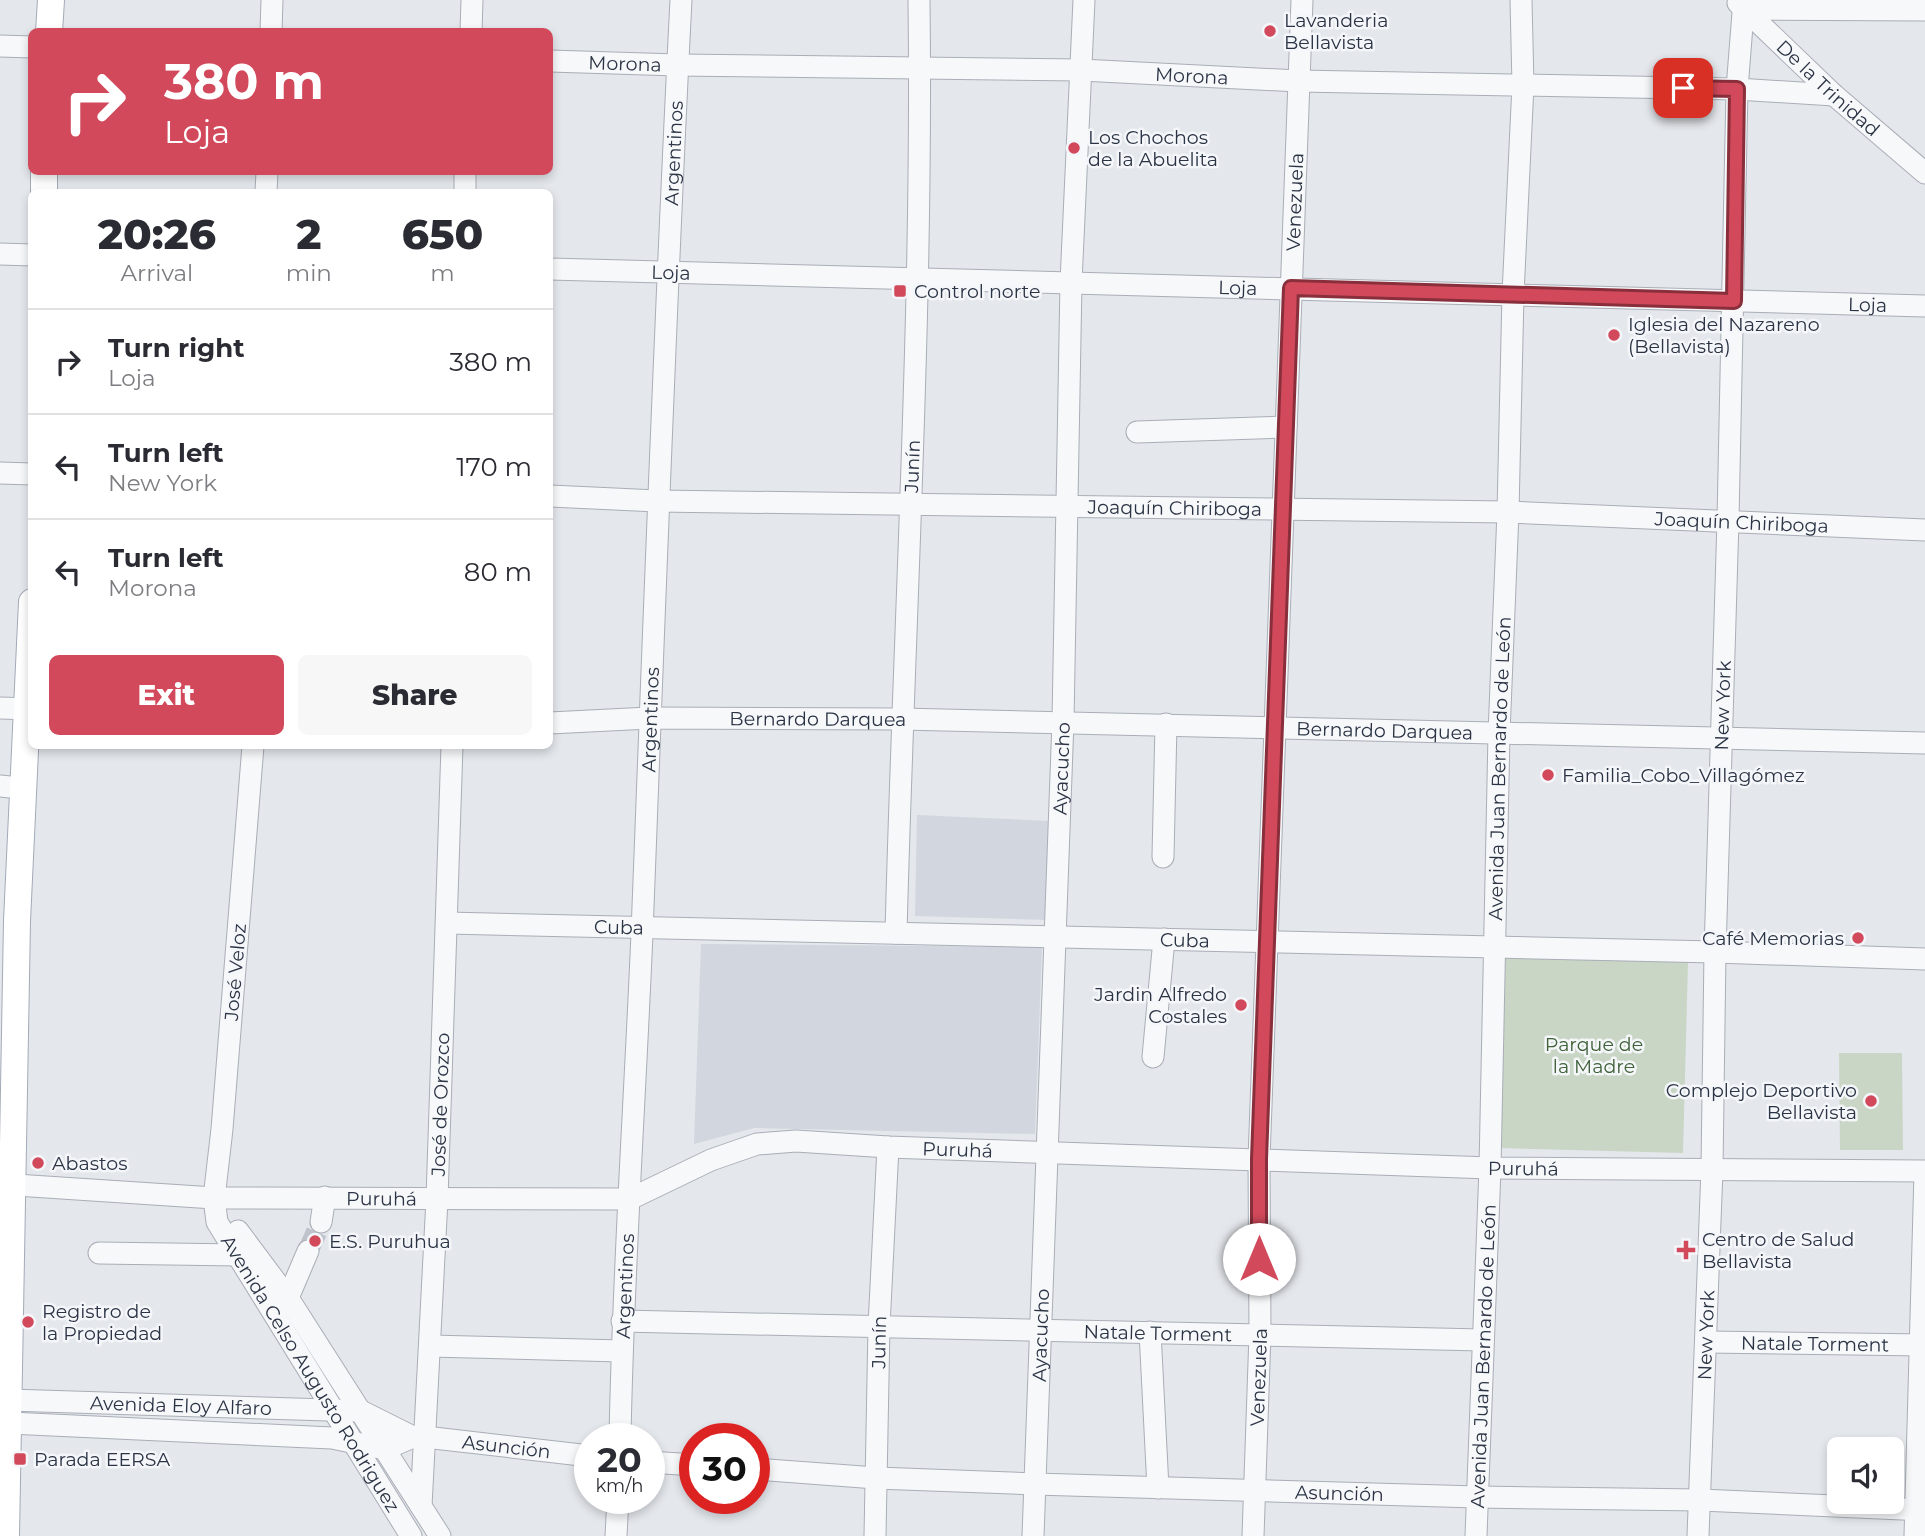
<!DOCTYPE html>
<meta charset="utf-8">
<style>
body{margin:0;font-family:Montserrat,sans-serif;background:#f7f7f7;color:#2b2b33;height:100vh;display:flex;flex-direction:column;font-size:26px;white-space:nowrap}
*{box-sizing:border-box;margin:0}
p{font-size:23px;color:#7c7c81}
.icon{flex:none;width:38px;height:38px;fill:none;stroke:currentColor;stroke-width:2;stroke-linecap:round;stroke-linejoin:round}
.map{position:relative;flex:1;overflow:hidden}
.panel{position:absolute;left:28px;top:189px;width:525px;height:560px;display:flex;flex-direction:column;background:#fff;border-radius:10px;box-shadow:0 4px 10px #0003}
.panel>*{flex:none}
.hud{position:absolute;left:28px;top:28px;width:525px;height:147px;border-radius:10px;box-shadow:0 4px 10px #0003;background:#d1495b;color:#fff;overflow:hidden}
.controls{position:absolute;left:1827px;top:1437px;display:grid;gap:14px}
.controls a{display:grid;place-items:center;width:77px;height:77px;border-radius:10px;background:#fff;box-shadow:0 4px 10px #0003;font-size:35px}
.speed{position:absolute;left:574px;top:1423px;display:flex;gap:14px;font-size:35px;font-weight:700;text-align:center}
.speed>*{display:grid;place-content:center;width:91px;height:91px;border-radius:50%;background:#fff;box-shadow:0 4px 10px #0003;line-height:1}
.speed small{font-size:18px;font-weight:400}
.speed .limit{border:10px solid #d22;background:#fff;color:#111}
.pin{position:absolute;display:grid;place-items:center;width:60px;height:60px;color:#fff;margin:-30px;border-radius:14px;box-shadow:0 4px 10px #0006}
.me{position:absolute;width:77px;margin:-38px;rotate:0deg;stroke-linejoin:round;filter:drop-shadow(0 0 5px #0008)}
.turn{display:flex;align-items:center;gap:24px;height:147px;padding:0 21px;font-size:32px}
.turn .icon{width:91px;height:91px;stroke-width:2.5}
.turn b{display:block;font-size:49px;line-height:60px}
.eta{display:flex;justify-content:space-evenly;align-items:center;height:119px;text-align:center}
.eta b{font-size:42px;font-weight:800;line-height:49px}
.primary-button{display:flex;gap:14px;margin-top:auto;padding:14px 21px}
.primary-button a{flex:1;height:80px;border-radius:10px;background:#d1495b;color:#fff;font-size:28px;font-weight:800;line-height:80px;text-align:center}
.primary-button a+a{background:#f7f7f7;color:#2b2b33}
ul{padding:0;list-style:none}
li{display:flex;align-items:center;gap:21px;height:105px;padding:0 21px;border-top:2px solid #e1e1e2}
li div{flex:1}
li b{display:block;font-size:26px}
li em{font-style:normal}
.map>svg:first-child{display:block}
.built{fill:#d2d6de}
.green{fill:#c9d6c5}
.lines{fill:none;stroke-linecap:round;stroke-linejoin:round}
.minor-tunnel{stroke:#bfc3cb;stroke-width:21;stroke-dasharray:21 10;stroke-linecap:butt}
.minor-casing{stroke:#a9aeb7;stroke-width:23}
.major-casing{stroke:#a3abb8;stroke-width:28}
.minor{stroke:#f7f8fa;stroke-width:21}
.major{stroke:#fff;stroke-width:26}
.route-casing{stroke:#882f3b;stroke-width:18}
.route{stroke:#d1495b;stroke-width:12}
.poi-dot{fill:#d1495b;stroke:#f4f6f9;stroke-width:2.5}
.labels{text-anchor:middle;stroke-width:5;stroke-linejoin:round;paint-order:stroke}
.poi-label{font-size:19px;fill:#2b3445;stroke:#f4f6f9;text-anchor:start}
.street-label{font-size:19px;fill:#2b3445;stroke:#f4f6f9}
.park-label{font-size:19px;fill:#3f6138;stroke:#f4f6f9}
</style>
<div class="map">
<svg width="1925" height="1536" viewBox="0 0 1925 1536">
<rect width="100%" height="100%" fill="#e4e7ec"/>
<path class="built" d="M917,815L1049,821L1047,920L915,916Z
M701,944L1042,947L1035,1134L754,1128L694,1144Z"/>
<path class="green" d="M1504,957L1688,962L1683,1153L1500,1148Z
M1839,1053H1902L1903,1150H1840Z"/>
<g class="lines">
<path class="minor-tunnel" d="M308,1251L321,1222"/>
<defs>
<g id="minor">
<path id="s1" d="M1738,3L1834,95L1925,173"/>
<path d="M1745,9L1925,10"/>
<path d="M271,32L272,0"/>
<path d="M471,32L472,0"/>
<path d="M0,46L32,47"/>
<path id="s2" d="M550,61L677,65L1081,70L1298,81L1737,89L1834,95"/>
<path d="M266,192L267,172"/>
<path d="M465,192V172"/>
<path d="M0,254L32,255"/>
<path id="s3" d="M550,269L1925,306"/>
<path d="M1137,432L1286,427"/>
<path d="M0,473L32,474"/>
<path id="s4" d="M550,496L657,501L1508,512L1925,530"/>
<path d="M0,708L32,709"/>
<path id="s5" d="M550,723L649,718L901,719L1925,743"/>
<path id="s6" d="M253,746L222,1129L214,1198L217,1222L411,1536"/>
<path d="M0,786L10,787"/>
<path d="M1163,857L1166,724"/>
<path id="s7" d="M447,923L1715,952L1925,959"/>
<path id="s8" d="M896,933C904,622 923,311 919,0"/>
<path d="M1153,1057L1164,939"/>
<path id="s9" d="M0,1184L214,1198L630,1199L711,1160L757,1144L796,1141L888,1147L1490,1168L1925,1171"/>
<path d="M321,1222L325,1197"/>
<path d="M238,1231L288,1298L440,1536"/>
<path d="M99,1253L239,1255"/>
<path d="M288,1298L308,1251"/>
<path id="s10" d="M622,1321L1482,1340"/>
<path d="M1150,1332L1158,1488"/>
<path id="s11" d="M1707,1342L1925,1345"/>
<path d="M430,1346L621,1351"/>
<path id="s12" d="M9,1400L361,1411L413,1437"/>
<path id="s13" d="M9,1423L332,1438L385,1449L413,1437H425L590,1456"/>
<path id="s14" d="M620,1438C623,1270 635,1101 642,933C654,622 665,311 681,0"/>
<path d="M649,1462L695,1465"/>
<path id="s15" d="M754,1469L876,1478L1035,1484L1477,1497L1701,1500L1925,1510"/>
<path id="s16" d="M421,1506L437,1199L452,746"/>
<path d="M616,1536L618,1498"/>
<path id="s17" d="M875,1536L879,1326L888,1147"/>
<path id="s18" d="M1033,1536L1063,721L1071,282L1084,0"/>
<path id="s19" d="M1253,1536L1260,1334L1259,1159L1302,0"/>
<path id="s20" d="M1476,1536L1490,1168L1499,734L1508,512L1513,294L1523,85L1521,0"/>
<path id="s21" d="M1698,1536L1712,1169L1715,952L1728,520L1737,89L1744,0"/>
<path d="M1915,1536L1925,1172"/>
</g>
<path id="major" d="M49,32L51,0
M44,192V172
M6,1536L17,921L32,602"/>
</defs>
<use href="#minor" class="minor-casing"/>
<use href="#major" class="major-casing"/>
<use href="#minor" class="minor"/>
<use href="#major" class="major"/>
</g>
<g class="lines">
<defs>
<path id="route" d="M1259,1259V1159L1291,288L1734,301L1737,89L1683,88"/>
</defs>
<use href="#route" class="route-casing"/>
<use href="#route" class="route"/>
</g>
<g class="poi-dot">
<circle cx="1270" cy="31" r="7"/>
<circle cx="1074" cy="148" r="7"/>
<rect x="893" y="284" width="14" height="14" rx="3.5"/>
<circle cx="1614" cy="335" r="7"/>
<circle cx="1548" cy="775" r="7"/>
<circle cx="1858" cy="938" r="7"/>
<circle cx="1241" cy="1005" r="7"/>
<circle cx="1871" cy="1101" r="7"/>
<circle cx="38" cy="1163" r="7"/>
<circle cx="315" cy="1241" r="7"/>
<path d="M1682.5 1239.5h7v7h7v7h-7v7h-7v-7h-7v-7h7z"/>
<circle cx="28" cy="1322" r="7"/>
<rect x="13" y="1452" width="14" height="14" rx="3.5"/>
</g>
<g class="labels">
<g class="poi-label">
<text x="1284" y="27">Lavanderia<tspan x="1284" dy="22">Bellavista</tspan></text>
<text x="1088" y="144">Los Chochos<tspan x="1088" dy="22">de la Abuelita</tspan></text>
<text x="914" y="298">Control norte</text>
<text x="1628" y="331">Iglesia del Nazareno<tspan x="1628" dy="22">(Bellavista)</tspan></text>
<text x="1562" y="782">Familia_Cobo_Villagómez</text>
<text x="1844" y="945" text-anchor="end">Café Memorias</text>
<text x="1227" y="1001" text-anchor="end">Jardin Alfredo<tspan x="1227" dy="22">Costales</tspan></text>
<text x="1857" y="1097" text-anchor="end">Complejo Deportivo<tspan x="1857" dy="22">Bellavista</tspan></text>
<text x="52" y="1170">Abastos</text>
<text x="1702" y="1246">Centro de Salud<tspan x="1702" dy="22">Bellavista</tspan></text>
<text x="329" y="1248">E.S. Puruhua</text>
<text x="42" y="1318">Registro de<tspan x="42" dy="22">la Propiedad</tspan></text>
<text x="34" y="1466">Parada EERSA</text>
</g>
<g class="street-label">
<text dy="7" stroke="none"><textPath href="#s2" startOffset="75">Morona</textPath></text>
<text dy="7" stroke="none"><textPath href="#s2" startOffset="642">Morona</textPath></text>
<text dy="7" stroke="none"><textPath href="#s1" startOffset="124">De la Trinidad</textPath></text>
<text dy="7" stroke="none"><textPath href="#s14" startOffset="1286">Argentinos</textPath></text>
<text dy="7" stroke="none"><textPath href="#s19" startOffset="1335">Venezuela</textPath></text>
<text dy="7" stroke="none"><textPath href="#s3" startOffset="121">Loja</textPath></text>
<text dy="7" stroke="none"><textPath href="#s3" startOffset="688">Loja</textPath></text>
<text dy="7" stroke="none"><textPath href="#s3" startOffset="1318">Loja</textPath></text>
<text dy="7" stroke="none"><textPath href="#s8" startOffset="467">Junín</textPath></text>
<text dy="7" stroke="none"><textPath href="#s4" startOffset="625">Joaquín Chiriboga</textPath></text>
<text dy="7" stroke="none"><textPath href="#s4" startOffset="1192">Joaquín Chiriboga</textPath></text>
<text dy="7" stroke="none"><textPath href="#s21" startOffset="831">New York</textPath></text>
<text dy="7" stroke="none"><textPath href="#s5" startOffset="268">Bernardo Darquea</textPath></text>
<text dy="7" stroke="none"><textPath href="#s14" startOffset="719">Argentinos</textPath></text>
<text dy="7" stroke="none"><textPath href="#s5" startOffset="835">Bernardo Darquea</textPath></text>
<text dy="7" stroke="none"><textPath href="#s18" startOffset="768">Ayacucho</textPath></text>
<text dy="7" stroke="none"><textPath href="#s20" startOffset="768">Avenida Juan Bernardo de León</textPath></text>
<text dy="7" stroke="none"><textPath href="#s7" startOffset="172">Cuba</textPath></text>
<text dy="7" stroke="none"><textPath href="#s7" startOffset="738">Cuba</textPath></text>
<text transform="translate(235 972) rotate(-85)" y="7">José Veloz</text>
<text dy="7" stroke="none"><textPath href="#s16" startOffset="402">José de Orozco</textPath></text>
<text dy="7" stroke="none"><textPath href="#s9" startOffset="970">Puruhá</textPath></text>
<text dy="7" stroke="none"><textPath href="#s9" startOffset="1536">Puruhá</textPath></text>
<text dy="7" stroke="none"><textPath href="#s9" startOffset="382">Puruhá</textPath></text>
<text dy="7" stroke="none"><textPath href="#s14" startOffset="152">Argentinos</textPath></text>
<text dy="7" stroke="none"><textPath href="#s10" startOffset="536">Natale Torment</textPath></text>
<text dy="7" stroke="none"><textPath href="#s18" startOffset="201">Ayacucho</textPath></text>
<text dy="7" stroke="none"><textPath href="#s21" startOffset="201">New York</textPath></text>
<text dy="7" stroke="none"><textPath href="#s17" startOffset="194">Junín</textPath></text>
<text dy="7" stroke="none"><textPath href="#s11" startOffset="108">Natale Torment</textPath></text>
<text dy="7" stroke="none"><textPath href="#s20" startOffset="180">Avenida Juan Bernardo de León</textPath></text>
<text dy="7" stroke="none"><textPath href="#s6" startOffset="656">Avenida Celso Augusto Rodriguez</textPath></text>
<text dy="7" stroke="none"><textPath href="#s19" startOffset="159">Venezuela</textPath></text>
<text dy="7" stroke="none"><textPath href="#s12" startOffset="172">Avenida Eloy Alfaro</textPath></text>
<text dy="7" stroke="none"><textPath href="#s13" startOffset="502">Asunción</textPath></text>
<text dy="7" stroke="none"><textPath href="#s15" startOffset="586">Asunción</textPath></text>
</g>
<g class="park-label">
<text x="1594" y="1051">Parque de<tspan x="1594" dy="22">la Madre</tspan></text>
</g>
</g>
</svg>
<div class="controls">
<a><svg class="icon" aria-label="sound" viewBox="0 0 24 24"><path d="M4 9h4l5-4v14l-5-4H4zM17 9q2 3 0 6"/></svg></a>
</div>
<div class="speed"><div>20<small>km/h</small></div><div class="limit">30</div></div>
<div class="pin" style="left:1683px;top:88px;background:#d93025"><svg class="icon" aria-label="arrive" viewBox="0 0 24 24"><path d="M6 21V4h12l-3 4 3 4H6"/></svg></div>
<svg class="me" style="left:1259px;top:1259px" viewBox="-20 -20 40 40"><circle r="19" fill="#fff"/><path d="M0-13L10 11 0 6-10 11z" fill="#d1495b"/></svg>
<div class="hud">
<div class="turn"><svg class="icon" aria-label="right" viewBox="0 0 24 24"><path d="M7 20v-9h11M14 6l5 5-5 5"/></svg><div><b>380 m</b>Loja</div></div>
</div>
<section class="panel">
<div class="eta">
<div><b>20:26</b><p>Arrival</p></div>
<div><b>2</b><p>min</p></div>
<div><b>650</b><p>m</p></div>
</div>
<ul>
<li><svg class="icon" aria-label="right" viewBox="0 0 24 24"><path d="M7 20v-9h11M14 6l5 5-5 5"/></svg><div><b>Turn right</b><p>Loja</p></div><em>380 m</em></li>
<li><svg class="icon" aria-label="left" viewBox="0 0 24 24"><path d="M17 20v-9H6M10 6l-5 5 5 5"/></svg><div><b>Turn left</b><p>New York</p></div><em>170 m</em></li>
<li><svg class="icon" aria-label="left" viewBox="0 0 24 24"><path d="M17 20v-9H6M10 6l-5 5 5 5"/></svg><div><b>Turn left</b><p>Morona</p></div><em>80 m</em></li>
</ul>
<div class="primary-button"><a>Exit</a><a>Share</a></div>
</section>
</div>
